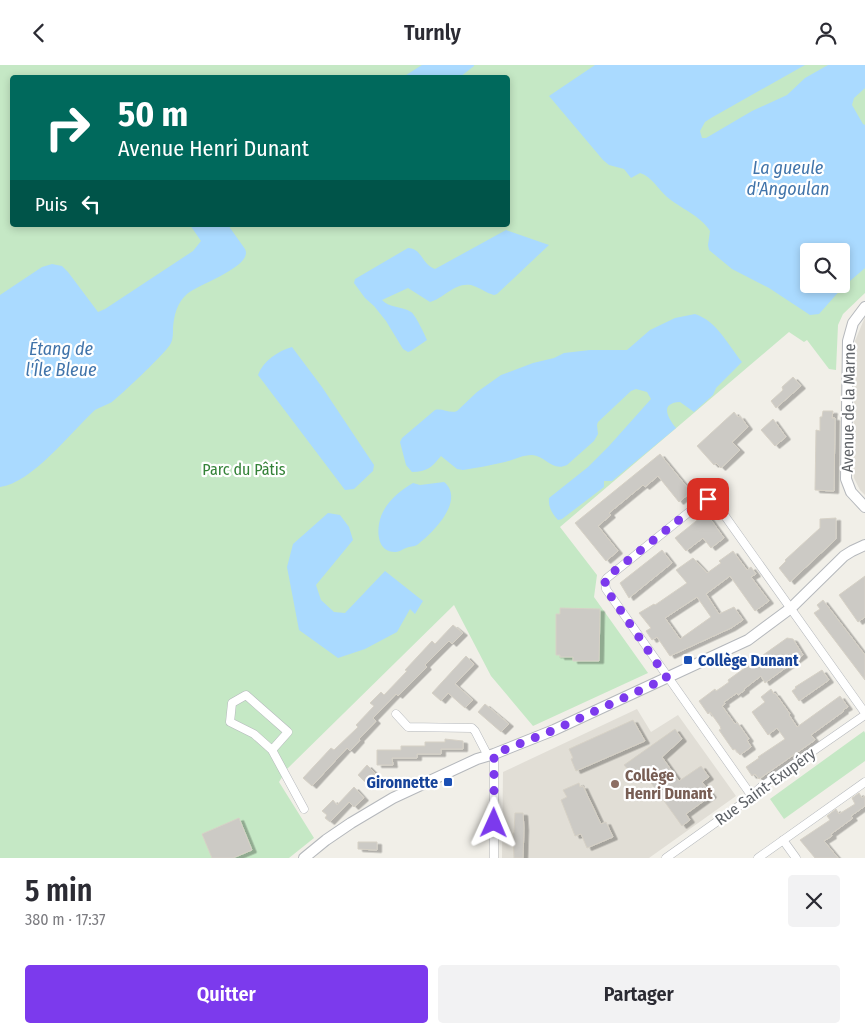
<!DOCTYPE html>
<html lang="fr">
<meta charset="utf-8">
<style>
body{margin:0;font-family:"Fira Sans Condensed",sans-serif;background:#f2f2f3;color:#2b2b33;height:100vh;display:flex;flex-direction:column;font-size:19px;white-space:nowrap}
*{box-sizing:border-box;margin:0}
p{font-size:16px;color:#7c7c81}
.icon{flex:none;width:28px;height:28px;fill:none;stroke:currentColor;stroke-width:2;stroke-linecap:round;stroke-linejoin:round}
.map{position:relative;height:793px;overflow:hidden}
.drawer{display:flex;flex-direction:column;background:#fff;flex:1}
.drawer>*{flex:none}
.top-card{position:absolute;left:10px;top:10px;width:500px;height:152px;border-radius:5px;box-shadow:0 2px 8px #0003;background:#00695c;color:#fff;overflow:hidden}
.fabs{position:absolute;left:800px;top:178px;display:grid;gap:10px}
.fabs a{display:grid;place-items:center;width:50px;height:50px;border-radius:5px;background:#fff;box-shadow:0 2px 8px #0003;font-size:25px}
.pin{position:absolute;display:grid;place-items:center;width:42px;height:42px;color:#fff;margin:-21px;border-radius:10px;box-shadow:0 2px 8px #0006}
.me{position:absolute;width:55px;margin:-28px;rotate:1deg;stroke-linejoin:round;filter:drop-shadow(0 0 4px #0008)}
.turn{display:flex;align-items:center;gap:18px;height:105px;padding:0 25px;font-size:22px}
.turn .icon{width:65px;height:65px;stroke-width:2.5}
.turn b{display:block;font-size:35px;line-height:42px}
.then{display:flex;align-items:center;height:48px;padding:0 25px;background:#0003;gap:10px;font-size:19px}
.round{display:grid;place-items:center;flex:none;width:52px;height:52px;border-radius:5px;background:#f2f2f3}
.head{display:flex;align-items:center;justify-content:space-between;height:85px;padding:0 25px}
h1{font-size:30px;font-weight:600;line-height:38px}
.action{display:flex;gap:10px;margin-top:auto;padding:10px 25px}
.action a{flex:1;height:58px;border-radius:5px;background:#7c3aed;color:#fff;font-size:20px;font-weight:600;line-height:58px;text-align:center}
.action a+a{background:#f2f2f3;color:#2b2b33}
header{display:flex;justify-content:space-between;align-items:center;height:65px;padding:0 25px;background:#fff;font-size:22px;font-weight:600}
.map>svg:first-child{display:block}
.education{fill:#e1ded6}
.green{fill:#c5e8c5;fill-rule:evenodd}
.water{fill:#aadaff;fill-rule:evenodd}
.building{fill:#cccac5;stroke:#d6d1c6;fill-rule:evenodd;filter:url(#shadow)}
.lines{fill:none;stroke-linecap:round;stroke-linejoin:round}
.minor-casing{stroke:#b5b8bc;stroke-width:9}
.tertiary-casing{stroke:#b5b8bc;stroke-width:12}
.minor{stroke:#fff;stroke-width:8}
.tertiary{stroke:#fff;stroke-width:10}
.route{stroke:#7c3aed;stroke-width:9;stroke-dasharray:0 16.2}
.transit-dot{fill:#1a4fb4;stroke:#fff;stroke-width:2}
.education-dot{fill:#8d6e63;stroke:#fff;stroke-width:2}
.labels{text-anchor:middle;stroke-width:4.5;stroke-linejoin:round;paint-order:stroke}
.street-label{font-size:16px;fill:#5f6368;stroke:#fff}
.park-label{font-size:16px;fill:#348238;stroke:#fff}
.transit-label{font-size:16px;font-weight:bold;fill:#164399;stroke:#fff;text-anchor:start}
.education-label{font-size:16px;font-weight:bold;fill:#785e54;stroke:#fff;text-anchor:start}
.water-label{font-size:18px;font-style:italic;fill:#4174aa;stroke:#fff}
</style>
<header><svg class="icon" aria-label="back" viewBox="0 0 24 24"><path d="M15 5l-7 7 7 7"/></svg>Turnly<svg class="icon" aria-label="person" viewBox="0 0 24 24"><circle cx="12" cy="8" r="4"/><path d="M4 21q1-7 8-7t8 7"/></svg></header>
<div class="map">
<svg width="865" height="793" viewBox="0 0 865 793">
<defs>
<filter id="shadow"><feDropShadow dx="4.5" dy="2.5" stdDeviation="0" flood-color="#0004"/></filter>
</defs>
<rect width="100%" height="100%" fill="#f1efe8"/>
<path class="education" d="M865,252V430L860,425L854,413L853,391L855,276Z
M637,644L651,667L678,650L736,731L649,793H502L503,707Z"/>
<path class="green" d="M0,0H865V228L843,249L838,260L836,305L829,304L807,275L804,277L789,267L560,462L597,510L594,532L648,608L533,661L491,611L454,540L287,704L279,717L314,773L289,793H0ZM12,12H508V160H12ZM809,186H841V219H809Z
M864,666L865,668V696L784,754L770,734Z"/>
<path class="water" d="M422,0H474V1L460,12H403Z
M595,0H805L711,53L705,57L700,66L702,73H706L752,46L787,30L805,13L828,0H865V23L854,33L852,40L863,59L865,60V203L843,222L819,249L810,250L769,223L732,204L709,185L708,180L710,166C701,151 680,143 667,132C658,124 652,112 640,108L631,113L624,104L609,100L603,95L549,31ZM809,186H841V219H809Z
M190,160H228L245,184C254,201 199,219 187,229C177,238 174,250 173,263C173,268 173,274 171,278C168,286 120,331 112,337C107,340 100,342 95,345C71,367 32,418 0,422V230L42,202L52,199L62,201L68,207L98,247L105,244L193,186L201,176Z
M506,165L549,180L497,229L494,230C486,228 479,222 471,220C455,217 444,233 430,237L408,223L382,235C389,243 402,241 411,247C415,249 425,270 427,275L411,286L408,287L403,284L386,256L374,241L365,233L354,218L355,214L408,183C422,183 422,200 435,204Z
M695,249C717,256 728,280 742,297L716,323L713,330L694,347L680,337C659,338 668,353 676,363L612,416H604V422L562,454L558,455C552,449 548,441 549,433L588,402L609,381L651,334L647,327L636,324L631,326L598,357L597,360L598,369L594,376L567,400C552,407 546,391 532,390C522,390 514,395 505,397C491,400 477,403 463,405L457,404L441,391C432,402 427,407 412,407L406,400L400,377L402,373L435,345C443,343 450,349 457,346L477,327L501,310L533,298L554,293L564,288L590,285H627L650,265L675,253Z
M292,282L322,322L374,400L373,406L354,424L345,425L258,310C263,296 278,286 292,282Z
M444,417C466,435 432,469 417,480C414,482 410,481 406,483C403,484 399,487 396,487C379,488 377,470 379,459C382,440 398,427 413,418L420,420Z
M328,448L340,450L349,462L353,475L316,520L321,535L334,547L345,548L385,506L423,536L415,549L410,544L397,567L365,584L338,593L299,565L287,502L293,479Z"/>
<path class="building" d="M793,312L801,321L776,343L771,336L783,325L782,322Z
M823,346H833L832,353H835L834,426L815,425L816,365L820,366V352H822Z
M734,347L738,352L740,351L748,362L732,377L740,385L721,403L716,398L714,400L697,381Z
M773,354L786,372L775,381L761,365Z
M660,389L691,427L679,437L658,411L645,422L643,420L609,448L611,450L598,461L618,486L606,496L575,458Z
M706,448L724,473L711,483L703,473L686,486L675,473Z
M836,453V474L790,517L779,503L786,496L785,495L820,463V454Z
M662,485L672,498L629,533L620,518Z
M733,486L747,505L751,502L756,509L751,512L769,536L755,546L730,511L706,529L719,549L734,542L743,555L731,563L670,591L657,572L652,575L646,566L651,563L639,548L654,539L655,540L687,518L676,505L693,493L707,508L721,498L719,496ZM697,532L711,552L680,574L665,553Z
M865,511V552L858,557L839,530Z
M823,535L865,590V615L814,548L820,544L817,540Z
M560,543L600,544L599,596H573V592H560V590H556V549H560Z
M453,560L463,568L452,579L449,576L425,600L427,602L398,631L396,629L373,653L376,656L359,674L360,675L350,686L347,683L312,721L303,713L331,683L334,685L358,662L356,660L374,641L370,638L381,627L384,630L407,606L405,605L432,576L435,579Z
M787,573L793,574L803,590L765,618L761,611L744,624L745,625L738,630L737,628L724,637L725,639L722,641L735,659L737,657L749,674L747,675L751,682L740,690L735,684L733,685L719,665L721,664L720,661L710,647L708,649L699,636L715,624L716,626L722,622L729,617L728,615Z
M466,591L474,599L455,619L473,635L465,643L448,628L441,636L432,628Z
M822,605L829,615L799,636L792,626L796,623L795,622Z
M771,624L774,629L775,628L790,649L789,650L797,662L840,631L848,642L843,645L844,646L811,670L815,675L759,714L755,709L752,711L746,702L759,693L758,692L785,674L777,663L768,670L752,647L765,637L761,632Z
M485,639L509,659L501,667L478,647Z
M633,655L645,676L576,706L571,694L573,693L569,684Z
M675,664L682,674L662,692L679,716L701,701L709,712L702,717L712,730L686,749L690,755L682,761L644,708L637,715L624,700Z
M445,674L463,676V684H441V689H417V693H392L393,700H377V685H401V681H425V677H445Z
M367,700L375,708L366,718L358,710Z
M579,718L580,722L583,721L601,759L606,757L613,772L587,783L581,769L575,771L561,735L567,732L563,725Z
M354,722L364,733L354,742L349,737L330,757L325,753L327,750L322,746L333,735L337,740Z
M859,728L862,733L865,731V741L851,751L853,753L831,769L832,771L824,776L838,793H815L800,775L830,755L827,751L836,744L839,749L855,739L852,733Z
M515,748H523L524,763L523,793H514L513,768H514Z
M239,753L252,785L233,793H212L202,769Z
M358,777H377V785L358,784Z"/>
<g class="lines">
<defs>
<path id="minor" d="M396,649L408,662L472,663L475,666L488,691
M272,685L288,667L246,630L232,638L230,657L254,669L272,685L304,744
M751,730L606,524L605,516L607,513L704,435L712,434L715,437L865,648
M783,775L796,793
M494,793V689
M666,793L743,738L761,722L865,650
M758,793L865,717"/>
<path id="tertiary" d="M865,242L853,258L848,276L846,414L851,427L865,442
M304,793L326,775L351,758L393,733L477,694L494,689L554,665L748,575L791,543L844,491L852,486L865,480"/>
</defs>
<use href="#minor" class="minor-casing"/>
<use href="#tertiary" class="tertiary-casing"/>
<use href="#minor" class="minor"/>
<use href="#tertiary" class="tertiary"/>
</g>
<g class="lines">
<path class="route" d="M494,758V689L554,665L667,613L606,524L605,516L607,512L704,435L708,434"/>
</g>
<g class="transit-dot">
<rect x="683" y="590" width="10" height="10" rx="2.5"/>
<rect x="443" y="712" width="10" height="10" rx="2.5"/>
</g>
<circle class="education-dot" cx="615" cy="719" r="5"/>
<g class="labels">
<g class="street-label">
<text transform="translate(848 343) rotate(-89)" y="6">Avenue de la Marne</text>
<text transform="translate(765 721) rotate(-36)" y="6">Rue Saint-Exupéry</text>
</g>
<g class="park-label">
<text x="244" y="410">Parc du Pâtis</text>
</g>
<g class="transit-label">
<text x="698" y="601">Collège Dunant</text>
<text x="438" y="723" text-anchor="end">Gironnette</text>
</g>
<g class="education-label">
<text x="625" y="716">Collège<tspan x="625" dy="18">Henri Dunant</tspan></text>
</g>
<g class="water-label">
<text x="788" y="109">La gueule<tspan x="788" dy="21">d'Angoulan</tspan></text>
<text x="61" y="290">Étang de<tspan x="61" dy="21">l'Île Bleue</tspan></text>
</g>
</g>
</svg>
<div class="fabs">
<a><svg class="icon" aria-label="search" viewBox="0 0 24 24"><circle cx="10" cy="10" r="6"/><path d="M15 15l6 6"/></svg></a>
</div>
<div class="pin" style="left:708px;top:434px;background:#d93025"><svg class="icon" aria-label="arrive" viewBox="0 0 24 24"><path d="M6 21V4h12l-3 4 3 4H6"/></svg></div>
<svg class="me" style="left:494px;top:758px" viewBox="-20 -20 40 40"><path d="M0-17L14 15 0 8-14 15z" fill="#7c3aed" stroke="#fff" stroke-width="4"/></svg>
<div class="top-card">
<div class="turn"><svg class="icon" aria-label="right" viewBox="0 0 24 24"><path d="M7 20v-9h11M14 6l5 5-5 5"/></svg><div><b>50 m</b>Avenue Henri Dunant</div></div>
<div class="then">Puis<svg class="icon" aria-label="left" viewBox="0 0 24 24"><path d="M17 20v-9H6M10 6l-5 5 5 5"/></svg></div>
</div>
</div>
<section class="drawer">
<div class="head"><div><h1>5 min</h1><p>380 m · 17:37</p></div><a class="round"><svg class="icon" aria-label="close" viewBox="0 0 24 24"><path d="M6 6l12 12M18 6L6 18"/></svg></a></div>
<div class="action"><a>Quitter</a><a>Partager</a></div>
</section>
